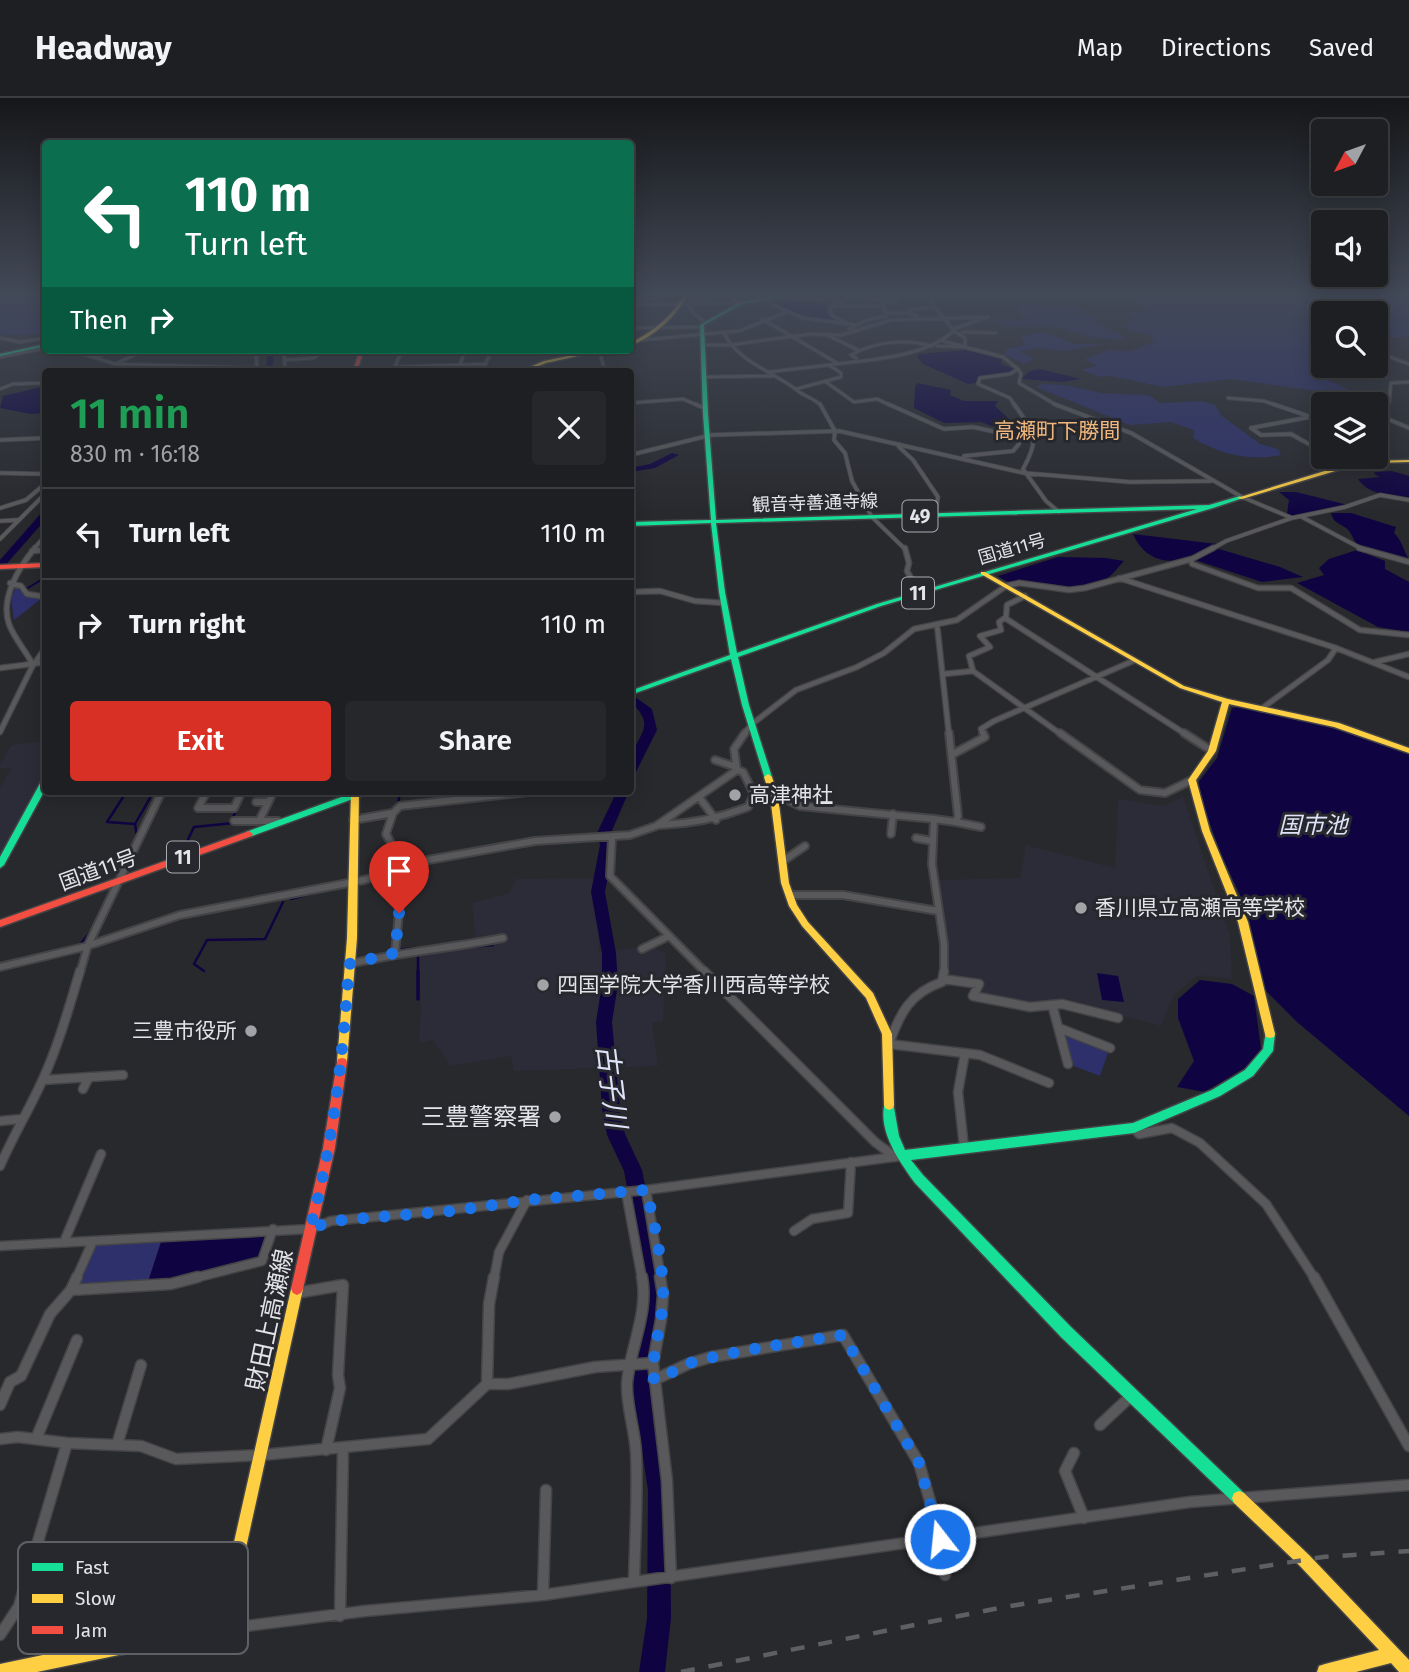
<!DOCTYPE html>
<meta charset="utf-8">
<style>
body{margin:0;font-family:"Fira Sans","Noto Sans JP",sans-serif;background:#26272a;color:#f1f3f6;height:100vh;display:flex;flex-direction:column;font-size:26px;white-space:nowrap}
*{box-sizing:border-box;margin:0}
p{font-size:23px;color:#a1a2a5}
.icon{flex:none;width:38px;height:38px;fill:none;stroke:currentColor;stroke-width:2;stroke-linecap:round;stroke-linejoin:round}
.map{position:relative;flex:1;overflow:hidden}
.details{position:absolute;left:42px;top:270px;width:592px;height:427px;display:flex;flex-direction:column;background:#1e1f22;border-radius:7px;box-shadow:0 4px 18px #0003,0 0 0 2px #3c3d40}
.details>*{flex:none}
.guide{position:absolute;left:42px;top:42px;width:592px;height:214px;border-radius:7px;box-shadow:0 4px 18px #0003,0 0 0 2px #3c3d40;background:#0b6e4f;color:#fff;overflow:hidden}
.needle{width:46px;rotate:229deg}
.tools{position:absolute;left:1311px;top:21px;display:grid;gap:14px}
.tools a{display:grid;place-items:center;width:77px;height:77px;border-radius:7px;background:#1e1f22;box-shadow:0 4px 18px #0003,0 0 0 2px #3c3d40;font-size:35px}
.pin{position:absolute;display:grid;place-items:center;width:60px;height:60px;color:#fff;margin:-72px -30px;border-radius:50% 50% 50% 0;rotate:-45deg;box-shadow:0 0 7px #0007}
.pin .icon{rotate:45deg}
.me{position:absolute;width:77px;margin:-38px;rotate:344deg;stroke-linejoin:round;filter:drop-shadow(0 0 5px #0008)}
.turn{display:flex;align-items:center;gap:24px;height:147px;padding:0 28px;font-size:32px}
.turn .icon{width:91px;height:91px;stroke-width:2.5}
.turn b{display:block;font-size:49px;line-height:60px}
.then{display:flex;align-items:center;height:66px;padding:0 28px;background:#0003;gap:14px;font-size:26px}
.round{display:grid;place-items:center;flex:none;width:74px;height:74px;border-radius:7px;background:#26272a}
.head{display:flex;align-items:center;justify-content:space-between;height:119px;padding:0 28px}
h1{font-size:42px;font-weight:600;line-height:52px;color:#1e9e55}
.primary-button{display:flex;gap:14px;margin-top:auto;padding:14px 28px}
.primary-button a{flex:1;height:80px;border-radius:7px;background:#d93025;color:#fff;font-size:28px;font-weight:600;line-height:80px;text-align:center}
.primary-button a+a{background:#26272a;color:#f1f3f6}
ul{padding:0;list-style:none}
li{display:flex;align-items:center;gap:21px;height:91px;padding:0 28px;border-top:2px solid #3c3d40}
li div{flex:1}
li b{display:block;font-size:26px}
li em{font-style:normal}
header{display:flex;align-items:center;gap:42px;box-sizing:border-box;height:98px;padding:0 35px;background:#1e1f22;border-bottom:2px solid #3c3d40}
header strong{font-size:33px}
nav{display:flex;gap:38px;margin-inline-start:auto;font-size:24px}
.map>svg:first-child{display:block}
.built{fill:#2b2c37}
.green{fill:#2d306b}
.water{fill:#0f0441}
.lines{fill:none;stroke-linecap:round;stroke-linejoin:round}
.stream-far2{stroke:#0f0441;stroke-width:2}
.stream-far1{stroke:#0f0441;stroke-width:2.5}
.stream{stroke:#0f0441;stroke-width:3.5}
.river{fill:#0f0441;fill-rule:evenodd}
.street-far5-casing{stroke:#444447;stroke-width:4.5}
.street-far4-casing{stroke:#444447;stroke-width:5}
.street-far3-casing{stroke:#444447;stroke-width:7}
.street-far2-casing{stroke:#444447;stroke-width:10}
.street-far1-casing{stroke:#444447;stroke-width:11}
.street-casing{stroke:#444447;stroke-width:13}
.fast-casing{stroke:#444447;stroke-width:3}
.slow-casing{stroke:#444447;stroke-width:3}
.jam-casing{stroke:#444447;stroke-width:3}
.street-far5{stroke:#59595b;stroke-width:2.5}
.street-far4{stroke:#59595b;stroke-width:3.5}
.street-far3{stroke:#59595b;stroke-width:4.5}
.street-far2{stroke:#59595b;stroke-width:6}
.street-far1{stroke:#59595b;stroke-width:8}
.street{stroke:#59595b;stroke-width:10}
.fast{fill:#16e098;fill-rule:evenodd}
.slow{fill:#ffcf43;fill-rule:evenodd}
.jam{fill:#f24e42;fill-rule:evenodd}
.rail{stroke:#5e5f62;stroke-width:4.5;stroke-dasharray:14 14;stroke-linecap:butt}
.route{stroke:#1a73e8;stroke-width:12;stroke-dasharray:0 21.6}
.poi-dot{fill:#a2a3a7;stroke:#27282e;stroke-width:2.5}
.labels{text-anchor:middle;stroke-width:6;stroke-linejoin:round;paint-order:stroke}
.far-street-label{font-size:18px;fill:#e3e4e8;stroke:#27282e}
.shield{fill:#27282e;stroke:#abacb0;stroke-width:2}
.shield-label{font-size:19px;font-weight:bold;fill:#e3e4e8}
.far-quarter-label{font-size:21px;fill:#f0b77c;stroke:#27282e}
.poi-label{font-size:21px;fill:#e3e4e8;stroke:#27282e;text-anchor:start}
.street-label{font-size:21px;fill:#e3e4e8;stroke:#27282e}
.water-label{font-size:23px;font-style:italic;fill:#dee3f8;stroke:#27282e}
.near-poi-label{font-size:24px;fill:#e3e4e8;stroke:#27282e;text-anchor:end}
.near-street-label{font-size:24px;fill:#e3e4e8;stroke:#27282e}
.near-water-label{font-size:28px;font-style:italic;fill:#dee3f8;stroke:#27282e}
.key{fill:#27282e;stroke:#5f6066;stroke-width:2}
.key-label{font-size:19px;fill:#e3e4e8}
</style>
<header>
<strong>Headway</strong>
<nav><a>Map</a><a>Directions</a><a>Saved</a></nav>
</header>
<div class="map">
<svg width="1409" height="1574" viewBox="0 0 1409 1574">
<rect width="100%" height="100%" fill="#28292d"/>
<path class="built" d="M45,643V675L0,758V691L11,670H0V667L11,647Z
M1183,698L1230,838L1232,881L1198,877L1173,898L1161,928L1104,913L1002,902L978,896L983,884L947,881L939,782L1020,780L1026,747L1115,770L1118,701L1164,708Z
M597,780L599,854L650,848L666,856L663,923L652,925L658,968L514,973L511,958L451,968L433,942L419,945L421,909L419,855L476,850L472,805L509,795L516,781Z"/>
<path class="green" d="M0,195H45V236L0,237Z
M1117,195H1409V238L1397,240L1376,237V215H1323V268H1339L1321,273L1324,280L1353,294L1346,297L1231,281L1164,289L1111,278L1100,279L1081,272L1096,268L1085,261L1109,252L1131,253L1154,244L1151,238L1128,232L1126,227L1134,222L1128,215L1151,212Z
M1030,206L1075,209L1093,220L1098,227L1123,237L1122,242L1090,239L1056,229L1006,228L993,222H1028L1018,215V209Z
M1046,234L1074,246H1105L1065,253L1038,250L1019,253L1034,261L1025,266L1004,257L1007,251L1025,247L1021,238Z
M1042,286L1064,287L1102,295L1149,297L1160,305L1202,303L1215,307L1222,318L1260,346L1278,351L1281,357C1249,363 1221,357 1193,340L1194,332L1171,324L1130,327L1036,289Z
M16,489L25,497L41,501L14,522L11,500Z
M1064,934L1109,952L1100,978L1074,968Z
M161,1144L148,1184L77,1189L94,1147Z"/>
<path class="water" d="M782,201L826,206L828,217L836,221C814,225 791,217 774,205Z
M965,252L1002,261L1001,266L1014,271L1013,274L980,278L975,285L968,286L923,266L917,259L919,256Z
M1040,271L1081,281L1062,284L1021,281L1030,273Z
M918,285L951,292L950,297L964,303H998L995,308L1023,334L1014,336L981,324L944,325L914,310L915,288Z
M45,288V315L31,316L0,310L3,298Z
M1392,373L1409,378V401C1392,398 1368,397 1358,381L1380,379L1374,376L1375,374Z
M1279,394H1296L1348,407L1292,419L1287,416L1289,402Z
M1331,415H1351L1396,429L1394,435C1403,444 1403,452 1409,461C1396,462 1371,456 1359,448C1353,443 1352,434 1346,430C1338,425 1333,424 1331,415Z
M1133,436L1217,446C1188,466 1150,474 1133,436Z
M1219,451L1280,469L1303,479L1262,484L1195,462Z
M1357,452L1385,463V471L1409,484V534L1378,529L1297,485L1324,477L1319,470L1329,461Z
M1058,459L1106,460L1124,463C1119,468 1114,475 1109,479C1086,494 1019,495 998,478Z
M1238,609L1330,629L1409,656V1018L1297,924L1264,891L1246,810L1221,756L1200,699L1198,685L1217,660L1232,610Z
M1097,875L1118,878L1124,904L1102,902Z
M1200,882L1232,886L1254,898L1261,951L1248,968L1205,994L1177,989L1194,963L1178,920V901Z
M267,1137L259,1162L171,1183L148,1184L161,1144Z"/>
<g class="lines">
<path class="stream-far2" d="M26,491L46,479
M1,568L25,564"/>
<path class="stream-far1" d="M127,693L107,724L135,726L137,739
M242,699L248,695L275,693
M398,707L400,693
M394,720L387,749L397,770
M232,721L238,709
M135,726L154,693
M182,754L194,729L234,725
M122,766L133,748
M397,783L398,801
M291,801L317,794
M79,848L92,832
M468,849L493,847
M397,852L416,850
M418,856V875
M204,873L194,866L207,842L265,841L283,804"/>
<path class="stream" d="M418,873V901"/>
<path class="river" d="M268,252H274L272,273H266Z
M672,355L679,357L655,370L630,374V370L650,366Z
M43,413H46V421L3,470L0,471V462Z
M630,588L635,589V593L630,594Z
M635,599L652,611L657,632L636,674L630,678C630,672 629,665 631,660C639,633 657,629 630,603L631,600Z
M617,693H629L611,735L614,747L605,794L616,855L618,886L612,924L620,1011L625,1036L642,1072L662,1171L663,1205L653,1251L654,1288L670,1392L671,1520L665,1574H639L647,1520L648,1392L632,1288L633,1251L643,1205L642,1171L624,1073L607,1037L602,1011L596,924L602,886V855L591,794L600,747L597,735Z"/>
<defs>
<path id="street-far5" d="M855,195L865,201L889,202
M935,195L932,205L954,233L965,240V249L1003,259L1018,271
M769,199L771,206L803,220L856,227
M769,199L819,201L837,195
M687,202L694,216L705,224
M639,204L670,195
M630,207L741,205
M834,208H882
M886,215H908L917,218V222
M908,215L909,212L935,209
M762,221L837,265
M846,225L831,217V208L856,196
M630,230L702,229
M849,231L867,222L886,218L883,205L895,204L899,197L935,195
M724,235C738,264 774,274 798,293C805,299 815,300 821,308
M827,237L858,252
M959,237L964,234L996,235
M0,240L19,244L46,240
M642,242L739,233L787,214
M703,247H730L810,236L842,237L891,222L988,219L953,231
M937,248L965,249L943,243
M53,252L80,255L115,266L258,270
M125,252L238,256
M256,252L257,271
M284,252L285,273
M378,252L400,257L393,273
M599,252L605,273
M1376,254L1409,266
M400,257L410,252
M0,259L46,250
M95,260L113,252
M856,260L851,257C876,243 905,241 932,248
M286,262L314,260L324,252
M117,265L139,255
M460,267L465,252
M395,269L486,266
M1018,271L1021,276L1019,285L1058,308
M482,273L492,252
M768,274L829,267
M704,279L772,278
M826,284L854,304L877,301L892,308
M0,291L13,286L46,285
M796,291L841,279V275L829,267C871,261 921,261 954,233
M1228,300L1264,303L1278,308
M630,305L683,301L699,308
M1015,308L1010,300L978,286L980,280L1010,276L1018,271
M1385,308L1389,304L1391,285L1409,284"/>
<path id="street-far4" d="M695,306L704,310
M820,306L835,333L834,342L845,355L852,383L872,419L906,452
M888,306L944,331L973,329L1010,337L1033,335
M1014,306C1034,335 1041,339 1023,371L1046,403L1059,414
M1054,306L1131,335L1242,399L1292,420
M1273,306L1323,323
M1387,306L1382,311L1386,315L1378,317L1409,330
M1310,319L1251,330L1261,337L1291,336L1323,354
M0,342L46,340
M1312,348L1323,346
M899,349L913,362L938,399L935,418
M630,357L711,337L839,333L1024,375L1130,384L1211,383
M964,358L1013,353L1019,346L1017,337
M1332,359L1350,367
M0,375L46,376
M630,379V383
M0,410L26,402L46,385
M1302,419L1364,452
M0,423L18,422
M0,441L46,395
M33,452L46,437
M1210,452L1226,443L1292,420L1345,409L1380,397L1409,402"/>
<path id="street-far3" d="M905,450L909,465L907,473L919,494
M1359,450L1409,464
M32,453L46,452
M1192,461V466L1258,490H1291L1360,532L1409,537
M1119,480L1336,550L1409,579
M10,485L21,488L27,496L46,499
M630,494L660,493L695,503L725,505
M1025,498L1007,507L1006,519L999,524L1001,532L980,538L990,549L969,558L973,573L1062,637
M1005,520L1187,637
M937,526L949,637
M1375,564L1409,556
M32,565C25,552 14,540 9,526C0,500 19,469 35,450
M0,570L46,564
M944,576L973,573
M1261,611L1328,562L1336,550
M0,634L32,569L46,549
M743,637L752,626L796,592L857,569L884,555L914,531L957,522L1006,488L1019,485L1069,492L1085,490L1192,461L1213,450
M984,637L981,631L994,623L1133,563"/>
<path id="street-far2" d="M1060,635L1140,692L1165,695L1192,682
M1184,635L1212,653
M953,656L985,639L983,635
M715,662L736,669
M737,672L743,674L754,696L781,699L800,708L934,721
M207,693L198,710H234L242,693
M222,693H244
M537,694L550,693
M699,699L716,722
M256,704H268
M393,715L400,708L537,693
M260,721L271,699
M353,722L393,715L386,736L404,769
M234,723H278
M956,724L981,729
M660,727C691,726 719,720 748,709L754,696
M891,736L893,716
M612,740L610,778L706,875
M916,740L932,743
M783,763L805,748
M789,797H843L938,813
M642,851L669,838
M395,855L401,795L397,772
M349,866C400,854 452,850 503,840
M0,869L84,849L180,817L364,782L428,762L535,743L630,737L656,728L737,672L734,651L745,635
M80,875L88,847L162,693
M944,875V846L932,766L934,721L956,724L958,718L949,635"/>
<path id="street-far1" d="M704,873L875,1044L895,1059
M944,873L942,884C910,895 900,915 889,946L980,957L1049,985
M943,881L979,886L973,898L1030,909L1062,906L1118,920
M1053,910L1068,966
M1059,930L1110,950
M43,982L123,977
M83,991L89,979
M0,1023L21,1021
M1134,1030L1139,1036L1172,1030L1200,1045L1266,1106L1315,1181
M964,1049L958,994L965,955
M0,1068C13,1038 30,1010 43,981C59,946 69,909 80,873
M646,1092L661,1181
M626,1094L642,1181
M794,1133L812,1121L848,1115L851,1064
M64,1144L101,1056
M0,1148L310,1131L331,1123L646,1092L901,1058
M76,1181L93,1143
M191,1181L262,1163L273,1131
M494,1181L499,1154L527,1102"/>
<path id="street" d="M660,1179L663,1197L661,1222L653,1265L667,1383L671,1480
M1314,1179L1409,1348
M71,1192L171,1186L198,1179
M296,1195L343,1187L338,1277L340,1290L326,1352
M654,1282L688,1266L711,1259L843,1237L919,1365L941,1441
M487,1286L489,1206L494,1179
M0,1307L10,1284L21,1278L50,1216L71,1192L77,1179
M1100,1327L1131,1298
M0,1341L18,1339L67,1345L141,1348L176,1361L262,1357L428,1341L487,1286H508L595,1269L653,1265
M36,1341L77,1242
M117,1347L141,1267
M1074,1355L1065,1373L1084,1420
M933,1442L945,1477
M634,1484C635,1441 638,1397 636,1355C635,1332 626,1308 627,1285C630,1250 649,1214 642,1179
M543,1497L546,1392
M340,1518L343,1350
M223,1531L365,1513L543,1497L1190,1404L1409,1387
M0,1537L19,1508L67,1345"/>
<path id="fast" d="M795,195H805L742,206L704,227L708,316L716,422L1209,407L1240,398L1243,400L1213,410L881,508L738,559L749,607L772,679L771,681H765L742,607L731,561L630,597V593L730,557L719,494L711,425L630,428V424L711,422L703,316L700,227L740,204ZM1197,411L877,506L737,555L725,494L716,425Z
M46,246V248L0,258V256Z
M43,680H46V690L4,767L0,770V759Z
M358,693H370L369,695L252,738H246L245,736L246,734Z
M1270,932L1274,933L1275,936L1273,953L1253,978L1220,998L1134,1035L911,1062L923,1077L1071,1229L1244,1395L1246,1400L1244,1405L1239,1407L1234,1405L1061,1239L915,1085C899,1063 877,1032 885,1004L889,1002L893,1004L899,1038L905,1052L1133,1025L1212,992L1245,972L1263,951L1266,933Z"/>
<path id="slow" d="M685,195H689C676,219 655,238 630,248V245C653,234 673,218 685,195Z
M597,252H605L546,265L526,273H520L544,263Z
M1409,362V364L1369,365L1342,371L1242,401L1237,400L1341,368L1369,363Z
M981,474H985L1184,588L1228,601L1339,625L1409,650V655L1334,629L1229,606L1216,653L1196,682L1210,733L1248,824L1275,936L1274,939L1270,940L1266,939L1265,936L1238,824L1202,733L1188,682L1208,653L1222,604L1180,590L981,476Z
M768,676L772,679L778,698L789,785L797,807L808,824L873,895L892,936L894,1007L893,1010L889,1012L885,1010L884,1007L882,936L866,900L802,828L789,808L781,785L770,698L764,679Z
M351,693H359L357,840L347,964L346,967L342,968L338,967L337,964L347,840Z
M297,1185L301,1187L303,1191L227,1536L222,1539L138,1553L37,1574H0V1566L138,1537L216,1524L291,1191L293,1187Z
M1239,1393L1244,1395L1309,1457L1409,1562V1574H1399L1391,1565L1356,1574H1317L1319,1568L1325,1566L1379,1552L1299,1467L1234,1405L1232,1400L1234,1395Z"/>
<path id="jam" d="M719,195H724L743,205L740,206Z
M360,252H364L357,273H353Z
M46,465V469L0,471V467Z
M249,733L253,736L252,738L0,829V822Z
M342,960L346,961L347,964L335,1050L303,1191L301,1195L297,1197L293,1195L291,1191L323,1050L337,964L338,961Z"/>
</defs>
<use href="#street-far5" class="street-far5-casing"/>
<use href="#street-far4" class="street-far4-casing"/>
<use href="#street-far3" class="street-far3-casing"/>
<use href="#street-far2" class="street-far2-casing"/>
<use href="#street-far1" class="street-far1-casing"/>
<use href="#street" class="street-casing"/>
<use href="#fast" class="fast-casing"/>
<use href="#slow" class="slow-casing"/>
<use href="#jam" class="jam-casing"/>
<use href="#street-far5" class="street-far5"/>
<use href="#street-far4" class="street-far4"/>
<use href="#street-far3" class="street-far3"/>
<use href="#street-far2" class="street-far2"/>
<use href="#street-far1" class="street-far1"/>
<use href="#street" class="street"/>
<use href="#fast" class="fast"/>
<use href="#slow" class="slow"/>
<use href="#jam" class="jam"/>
<path class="rail" d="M681,1574L1004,1509L1323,1459L1409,1453"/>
</g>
<linearGradient id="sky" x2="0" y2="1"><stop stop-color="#161719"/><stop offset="0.47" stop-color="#424957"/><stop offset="1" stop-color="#424957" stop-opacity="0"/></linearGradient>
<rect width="1409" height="416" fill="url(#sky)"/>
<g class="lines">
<path class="route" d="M399,815L395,855L349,866C343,956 334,1043 310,1131L331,1123L452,1113L527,1102L646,1092C654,1122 664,1170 663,1201C662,1228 651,1254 654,1282C670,1278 679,1268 693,1264C742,1251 793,1245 843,1237L919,1365L940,1441"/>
</g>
<g class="poi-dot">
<circle cx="735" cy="697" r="7"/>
<circle cx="1081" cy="810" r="7"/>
<circle cx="543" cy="887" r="7"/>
<circle cx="251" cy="933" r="7"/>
<circle cx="555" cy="1019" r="7"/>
</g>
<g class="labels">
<g class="far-street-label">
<text transform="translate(815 405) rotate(-2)" y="6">観音寺善通寺線</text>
<text transform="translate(1012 451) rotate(-16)" y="6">国道11号</text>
</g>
<g class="shield">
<rect x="902.5" y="402.5" width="35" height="31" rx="5"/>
<rect x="902" y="479.5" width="32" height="31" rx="5"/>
<rect x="167" y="743.5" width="32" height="31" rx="5"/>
</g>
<g class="shield-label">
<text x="920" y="425">49</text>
<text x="918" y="502">11</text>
<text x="183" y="766">11</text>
</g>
<g class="far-quarter-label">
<text x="1057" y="340">高瀬町下勝間</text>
</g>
<g class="poi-label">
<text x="749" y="704">高津神社</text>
<text x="1095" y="817">香川県立高瀬高等学校</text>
<text x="557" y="894">四国学院大学香川西高等学校</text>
<text x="237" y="940" text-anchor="end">三豊市役所</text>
</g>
<g class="street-label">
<text transform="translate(98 772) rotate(-20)" y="7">国道11号</text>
</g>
<g class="water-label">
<text x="1313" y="735">国市池</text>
</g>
<g class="near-poi-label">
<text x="541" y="1027">三豊警察署</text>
</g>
<g class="near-street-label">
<text transform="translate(270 1222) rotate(-78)" y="8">財田上高瀬線</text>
</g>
<g class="near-water-label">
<text transform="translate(612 988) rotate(83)" y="10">古子川</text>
</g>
</g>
<rect x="18" y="1444" width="230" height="112" rx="10" class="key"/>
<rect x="32" y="1465" width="31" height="8" fill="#16e098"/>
<rect x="32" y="1496" width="31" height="9" fill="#ffcf43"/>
<rect x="32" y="1528" width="31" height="8" fill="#f24e42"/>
<g class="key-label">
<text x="75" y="1476">Fast</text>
<text x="75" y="1507">Slow</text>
<text x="75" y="1539">Jam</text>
</g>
</svg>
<div class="tools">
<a><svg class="needle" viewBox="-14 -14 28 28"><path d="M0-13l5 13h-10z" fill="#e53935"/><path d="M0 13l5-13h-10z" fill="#a1a2a5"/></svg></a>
<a><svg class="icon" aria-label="sound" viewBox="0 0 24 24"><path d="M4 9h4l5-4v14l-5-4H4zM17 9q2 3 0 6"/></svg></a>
<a><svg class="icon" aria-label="search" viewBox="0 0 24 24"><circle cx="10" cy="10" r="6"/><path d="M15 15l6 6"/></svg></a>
<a><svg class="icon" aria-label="layers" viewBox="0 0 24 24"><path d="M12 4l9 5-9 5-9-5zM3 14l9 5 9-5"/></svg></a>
</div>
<div class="pin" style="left:399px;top:815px;background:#d93025"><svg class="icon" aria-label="arrive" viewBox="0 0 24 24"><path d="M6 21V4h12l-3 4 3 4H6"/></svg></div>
<svg class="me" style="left:940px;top:1441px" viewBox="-20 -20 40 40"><circle r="17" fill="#1a73e8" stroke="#fff" stroke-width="3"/><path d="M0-11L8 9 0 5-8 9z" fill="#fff"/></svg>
<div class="guide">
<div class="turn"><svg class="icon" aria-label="left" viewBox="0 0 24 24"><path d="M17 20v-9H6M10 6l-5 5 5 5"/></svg><div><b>110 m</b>Turn left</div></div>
<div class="then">Then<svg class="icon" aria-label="right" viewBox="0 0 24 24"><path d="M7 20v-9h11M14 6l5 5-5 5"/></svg></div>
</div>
<section class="details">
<div class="head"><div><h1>11 min</h1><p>830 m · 16:18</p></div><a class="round"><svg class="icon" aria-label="close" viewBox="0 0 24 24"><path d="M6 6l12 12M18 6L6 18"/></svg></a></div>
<ul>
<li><svg class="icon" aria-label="left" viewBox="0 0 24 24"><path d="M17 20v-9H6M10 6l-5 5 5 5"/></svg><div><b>Turn left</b></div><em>110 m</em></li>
<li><svg class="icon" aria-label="right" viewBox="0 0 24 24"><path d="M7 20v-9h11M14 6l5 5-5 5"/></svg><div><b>Turn right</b></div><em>110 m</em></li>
</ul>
<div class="primary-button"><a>Exit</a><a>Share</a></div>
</section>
</div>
